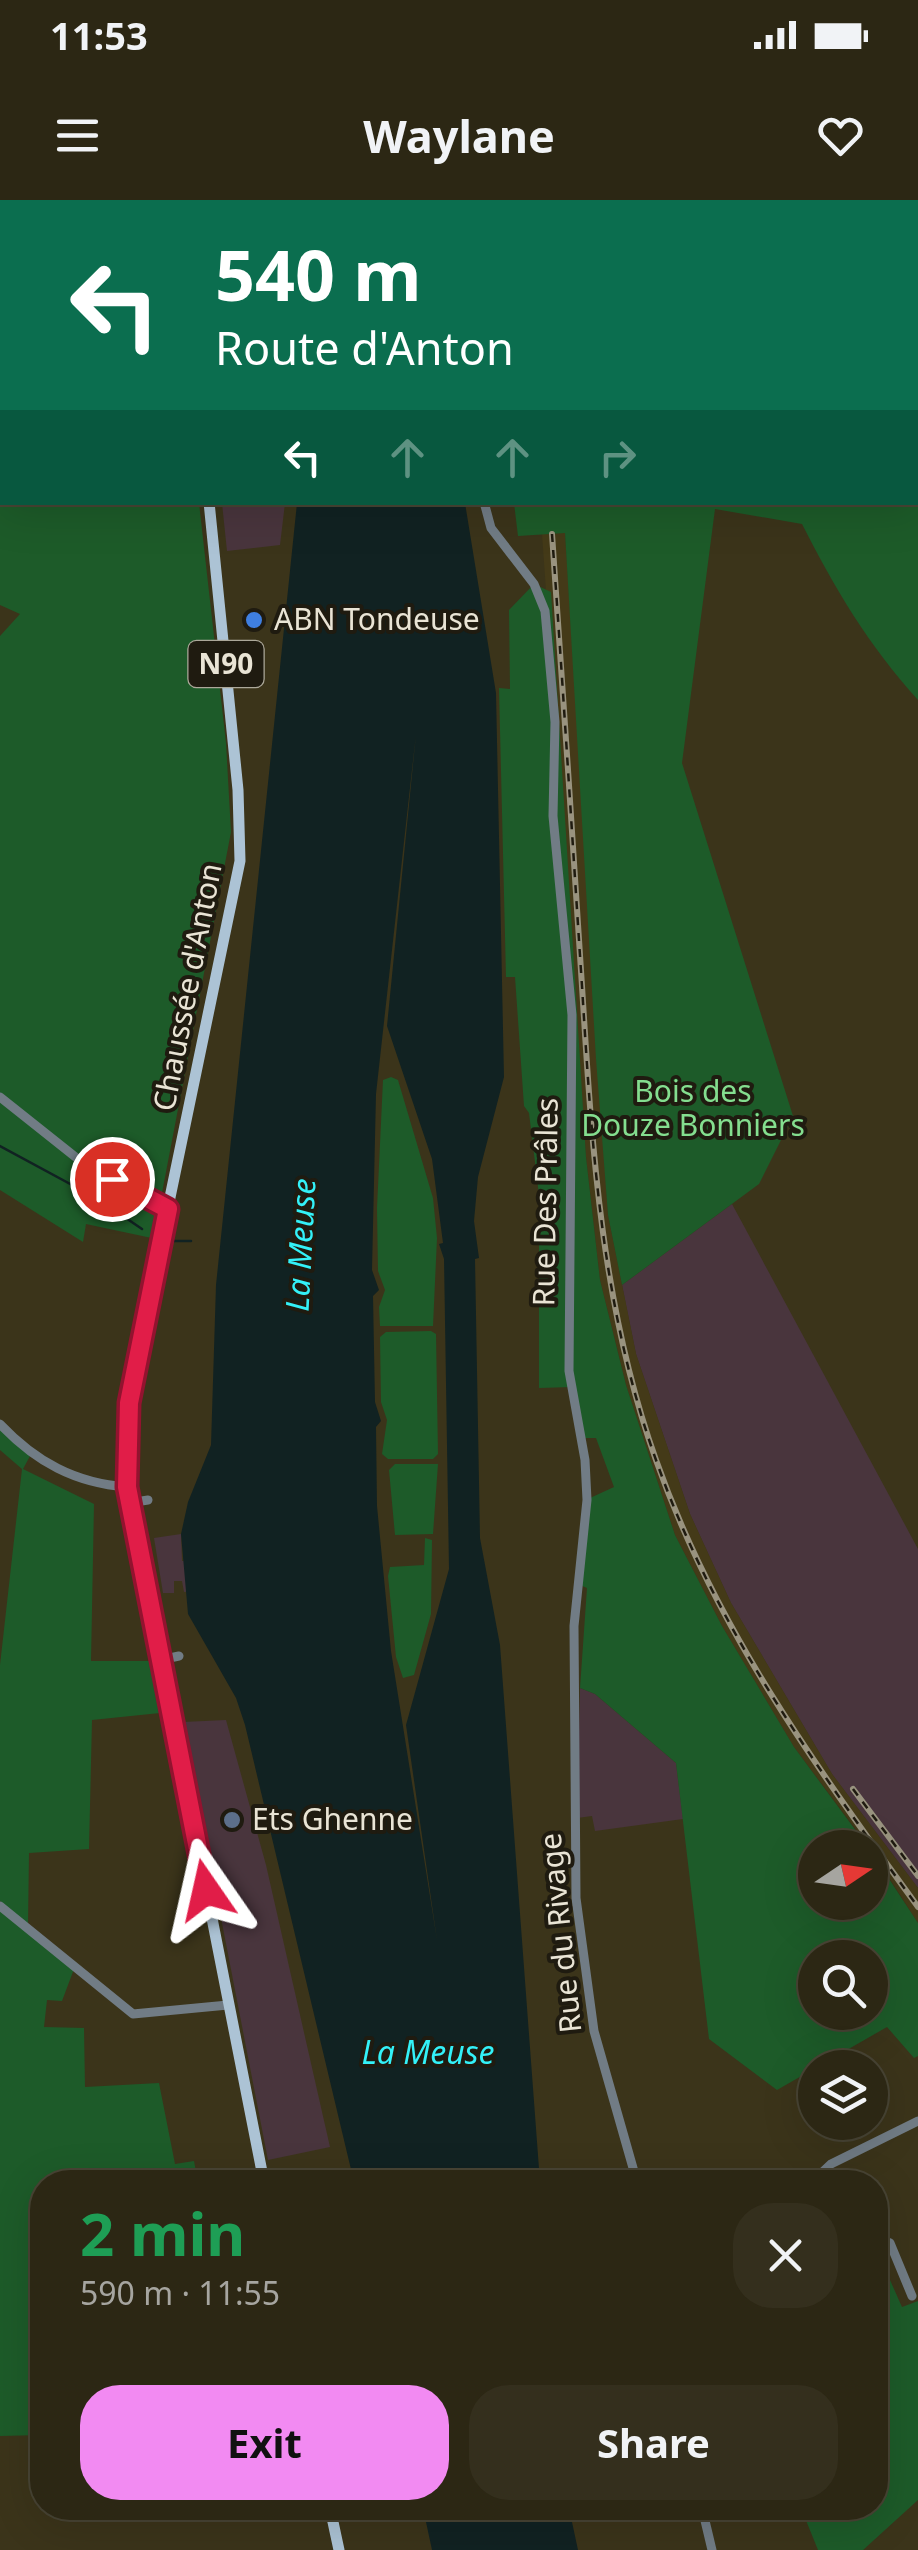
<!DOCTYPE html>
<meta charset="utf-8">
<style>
body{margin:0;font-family:"Noto Sans",sans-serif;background:#342f1d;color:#f1f3f6;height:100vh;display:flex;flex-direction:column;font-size:38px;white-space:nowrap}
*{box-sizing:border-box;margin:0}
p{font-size:32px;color:#a6a5a0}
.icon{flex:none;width:55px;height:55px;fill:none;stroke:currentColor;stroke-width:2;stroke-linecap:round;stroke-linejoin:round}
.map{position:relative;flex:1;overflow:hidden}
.panel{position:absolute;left:30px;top:1970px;width:858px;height:350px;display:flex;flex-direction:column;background:#2c2714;border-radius:40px;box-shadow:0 10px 40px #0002,0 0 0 2px #484434}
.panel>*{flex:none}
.guide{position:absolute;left:0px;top:0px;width:920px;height:305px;box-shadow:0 10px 40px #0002,0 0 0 2px #484434;background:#0b6e4f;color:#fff;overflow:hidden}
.needle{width:65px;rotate:77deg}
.fabs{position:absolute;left:798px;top:1630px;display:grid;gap:20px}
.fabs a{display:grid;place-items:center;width:90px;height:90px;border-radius:50%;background:#2c2714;box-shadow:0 10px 40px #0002,0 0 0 2px #484434;font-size:50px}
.pin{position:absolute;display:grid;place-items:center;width:85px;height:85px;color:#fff;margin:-42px;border:5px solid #fff;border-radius:50%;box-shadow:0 2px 10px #0007}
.me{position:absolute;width:110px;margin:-55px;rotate:349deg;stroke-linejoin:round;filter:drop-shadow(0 0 8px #0008)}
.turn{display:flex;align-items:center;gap:35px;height:210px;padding:0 50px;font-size:45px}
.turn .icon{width:130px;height:130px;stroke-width:2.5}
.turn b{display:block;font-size:70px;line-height:85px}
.lanes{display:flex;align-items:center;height:95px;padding:0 50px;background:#0003;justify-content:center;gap:50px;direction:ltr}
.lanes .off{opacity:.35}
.round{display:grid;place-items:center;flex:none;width:105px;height:105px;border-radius:40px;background:#342f1d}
.summary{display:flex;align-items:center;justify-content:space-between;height:170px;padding:0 50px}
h1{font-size:60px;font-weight:700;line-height:75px;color:#1e9e55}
.cta{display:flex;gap:20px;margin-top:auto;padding:20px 50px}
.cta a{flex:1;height:115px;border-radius:40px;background:#f28af2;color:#111;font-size:40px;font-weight:700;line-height:115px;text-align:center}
.cta a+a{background:#342f1d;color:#f1f3f6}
.status{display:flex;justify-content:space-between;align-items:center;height:70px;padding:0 50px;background:#2c2714;direction:ltr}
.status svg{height:28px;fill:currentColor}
header{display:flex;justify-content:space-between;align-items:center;height:130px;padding:0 50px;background:#2c2714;font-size:45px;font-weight:700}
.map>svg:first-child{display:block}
.industrial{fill:#49353d}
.built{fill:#443a18}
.green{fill:#1d5b29;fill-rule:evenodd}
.water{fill:#122;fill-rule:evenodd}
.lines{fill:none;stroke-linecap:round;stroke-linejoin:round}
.stream{stroke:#122;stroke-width:2.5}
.minor{stroke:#717c85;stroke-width:9}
.major{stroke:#acc3d5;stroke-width:11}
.rail-casing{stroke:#99937f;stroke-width:6}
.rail{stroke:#1f1b10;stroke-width:2.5;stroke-dasharray:8;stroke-linecap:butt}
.route-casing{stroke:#92132f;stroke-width:25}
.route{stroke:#e11d48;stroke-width:18}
.shop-dot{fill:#3f7fe0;stroke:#1f1b10;stroke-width:4}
.service-dot{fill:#5c6f8a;stroke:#1f1b10;stroke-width:4}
.labels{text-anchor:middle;stroke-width:8;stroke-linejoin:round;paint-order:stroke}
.shield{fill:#1f1b10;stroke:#aca89a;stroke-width:2.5}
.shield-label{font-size:28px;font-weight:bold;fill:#e9e4d5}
.poi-label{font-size:30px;fill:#e9e4d5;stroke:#1f1b10;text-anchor:start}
.street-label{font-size:30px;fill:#e9e4d5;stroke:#1f1b10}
.park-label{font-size:30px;fill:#84de8f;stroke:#1f1b10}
.water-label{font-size:32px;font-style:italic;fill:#33f1f8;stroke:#1f1b10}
</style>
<div class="status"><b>11:53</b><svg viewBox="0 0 49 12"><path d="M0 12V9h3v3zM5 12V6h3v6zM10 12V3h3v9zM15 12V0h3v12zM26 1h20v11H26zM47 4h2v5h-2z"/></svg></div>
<header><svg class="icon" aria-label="menu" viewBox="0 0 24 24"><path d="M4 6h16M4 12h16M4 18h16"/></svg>Waylane<svg class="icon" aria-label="heart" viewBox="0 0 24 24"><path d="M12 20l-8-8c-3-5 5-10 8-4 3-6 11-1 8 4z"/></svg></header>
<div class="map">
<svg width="918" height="2350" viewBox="0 0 918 2350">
<rect width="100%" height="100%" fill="#3b341a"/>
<path class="industrial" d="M222,303H285L280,345L227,351Z
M732,1004L918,1349V1688L832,1574L731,1403L690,1314L636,1154L622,1085Z
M181,1334L182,1361L220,1358L217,1388L184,1392L182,1381H174V1393H163L154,1338Z
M580,1488L595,1494L676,1563L683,1619L595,1631L592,1616L577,1618Z
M226,1520L266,1665L330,1947L268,1960L183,1522Z"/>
<path class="built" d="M565,332L608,1015L636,1154L690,1314L731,1403L832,1574L918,1688V1723L870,1648L794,1547L722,1426L675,1335L626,1185L600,1080L586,957L542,334Z"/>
<path class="green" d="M0,0H171L2,2V302L199,303L226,543L231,632L161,998L136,989L168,1009L161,1040L86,1024L83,1042L0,990V436L20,414L0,405Z
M583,0H918V500C869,446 835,389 802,324L715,309L682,563L793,916L759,984L622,1085L608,1015L596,859L565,333L518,336L514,303L918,302V2Z
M534,384L551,392L586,957L600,1080L626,1185L675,1335L722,1426L794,1547L868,1647L815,1648V1702H870V1650L918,1723V1856L914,1858L887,1827L777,1890L709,1839L676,1563L595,1494L580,1488L587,1388L580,1385L590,1298L614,1287L596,1238H582L572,1187L539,1188V995L529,913L524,906L515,777H506L499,488L510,489L509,410ZM815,1758H870V1812H815Z
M391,877L398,880L433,998L437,1038L433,1126H380L379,1107L385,1090L378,1071L377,1008L383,880Z
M431,1131L436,1134L438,1254L433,1259H388L382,1254L387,1220L381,1202L380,1137L386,1132Z
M0,1227L30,1256L23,1269L94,1304L91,1461H152L160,1513L92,1520L89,1649L29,1653L28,1725L0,1701V1465L22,1269L0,1250Z
M395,1264H438L433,1334L395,1335L389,1270Z
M425,1338L432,1340L431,1414L414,1475L403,1478L396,1457L388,1376L390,1367L424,1365Z
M0,1711L74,1769L62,1801L47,1800L44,1827L84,1828L85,1887L159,1883L175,1964L194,1961L198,1982H42V2235L0,2236Z
M875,2042L883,2050L882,2062L902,2107L918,2101V2300L863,2350H818L801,2308H875Z"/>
<path class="water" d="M297,303H465L496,493L504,877L478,977L474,1021L479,1058L475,1059L480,1338L500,1445L540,1982H354L245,1525L236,1498L188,1414L181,1334L188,1302L211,1245L216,1085ZM416,534L387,826L432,959L443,1043L439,1044L444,1059L449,1369L406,1525L437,1740L391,1451L377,1306L376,1227L381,1221L375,1202L373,1096L379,1090L372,1070L376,894Z
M423,2308H569L578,2350H432Z"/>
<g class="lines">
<path class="stream" d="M0,946L98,999L142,1029
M172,1041H191"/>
<path class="minor" d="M512,2V0
M484,302L491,328L534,384L545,411L555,522L553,616L572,815L569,1171L585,1260L587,1300L574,1426L576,1698L594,1831L637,1982
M0,897L88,967L168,1009
M0,1224C36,1262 75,1283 127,1287
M129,1303L148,1300
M160,1460L179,1456
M0,1706L133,1814L228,1805
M812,1982L831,1964L918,1921
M875,2037L890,2043L912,2096
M702,2308L712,2350"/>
<path class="major" d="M181,0L182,2
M209,302L238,590L240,661L137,1156L129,1203L127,1287L264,1982
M330,2308L339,2350"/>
<defs>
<path id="rail" d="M577,2V0
M552,334C563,485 572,635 582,786C592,948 601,1106 656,1260C715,1428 815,1565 918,1707
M853,1589L918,1676"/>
</defs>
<use href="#rail" class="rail-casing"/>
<use href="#rail" class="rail"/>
</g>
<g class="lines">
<defs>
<path id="route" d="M112,979L168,1009L129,1203L127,1287L206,1690"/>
</defs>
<use href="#route" class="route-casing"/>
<use href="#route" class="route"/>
</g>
<circle class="shop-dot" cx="254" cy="420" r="10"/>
<circle class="service-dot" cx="232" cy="1620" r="10"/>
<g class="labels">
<rect class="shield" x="188.5" y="441" width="75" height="46" rx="8"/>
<g class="shield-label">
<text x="226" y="474">N90</text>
</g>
<g class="poi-label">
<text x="274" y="430">ABN Tondeuse</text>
<text x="252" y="1630">Ets Ghenne</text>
</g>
<g class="street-label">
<text transform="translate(188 787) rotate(-79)" y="10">Chaussée d'Anton</text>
<text transform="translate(546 1002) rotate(-89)" y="10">Rue Des Prâles</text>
<text transform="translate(561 1733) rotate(-96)" y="10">Rue du Rivage</text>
</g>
<g class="park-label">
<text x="693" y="902">Bois des<tspan x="693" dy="34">Douze Bonniers</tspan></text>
</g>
<g class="water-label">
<text transform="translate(301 1045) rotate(-87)" y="11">La Meuse</text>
<text x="428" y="1864">La Meuse</text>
</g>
</g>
</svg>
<div class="fabs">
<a><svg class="needle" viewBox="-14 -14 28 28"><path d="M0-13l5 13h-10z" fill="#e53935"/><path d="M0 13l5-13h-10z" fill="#a6a5a0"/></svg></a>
<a><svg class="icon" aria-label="search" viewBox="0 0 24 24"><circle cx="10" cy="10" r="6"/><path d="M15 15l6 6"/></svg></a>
<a><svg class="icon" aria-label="layers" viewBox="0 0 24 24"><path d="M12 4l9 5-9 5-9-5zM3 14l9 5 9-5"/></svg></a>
</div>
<div class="pin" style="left:112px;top:979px;background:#d93025"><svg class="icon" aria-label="arrive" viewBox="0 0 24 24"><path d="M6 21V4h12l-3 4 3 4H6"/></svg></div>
<svg class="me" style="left:206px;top:1690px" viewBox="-20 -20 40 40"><path d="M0-17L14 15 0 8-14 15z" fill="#e11d48" stroke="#fff" stroke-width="4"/></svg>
<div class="guide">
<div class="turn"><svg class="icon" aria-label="left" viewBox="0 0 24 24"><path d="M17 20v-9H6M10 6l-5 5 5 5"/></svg><div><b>540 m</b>Route d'Anton</div></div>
<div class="lanes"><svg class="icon" aria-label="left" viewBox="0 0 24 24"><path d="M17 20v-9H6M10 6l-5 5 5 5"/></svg><svg class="icon off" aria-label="ahead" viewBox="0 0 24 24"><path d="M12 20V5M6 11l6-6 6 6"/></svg><svg class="icon off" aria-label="ahead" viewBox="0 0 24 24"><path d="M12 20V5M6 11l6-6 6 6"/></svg><svg class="icon off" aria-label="right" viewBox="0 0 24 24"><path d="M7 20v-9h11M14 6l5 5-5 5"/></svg></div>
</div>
<section class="panel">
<div class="summary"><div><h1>2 min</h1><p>590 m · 11:55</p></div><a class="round"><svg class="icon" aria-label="close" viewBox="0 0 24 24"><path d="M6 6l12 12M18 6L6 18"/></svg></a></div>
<div class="cta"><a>Exit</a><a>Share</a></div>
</section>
</div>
